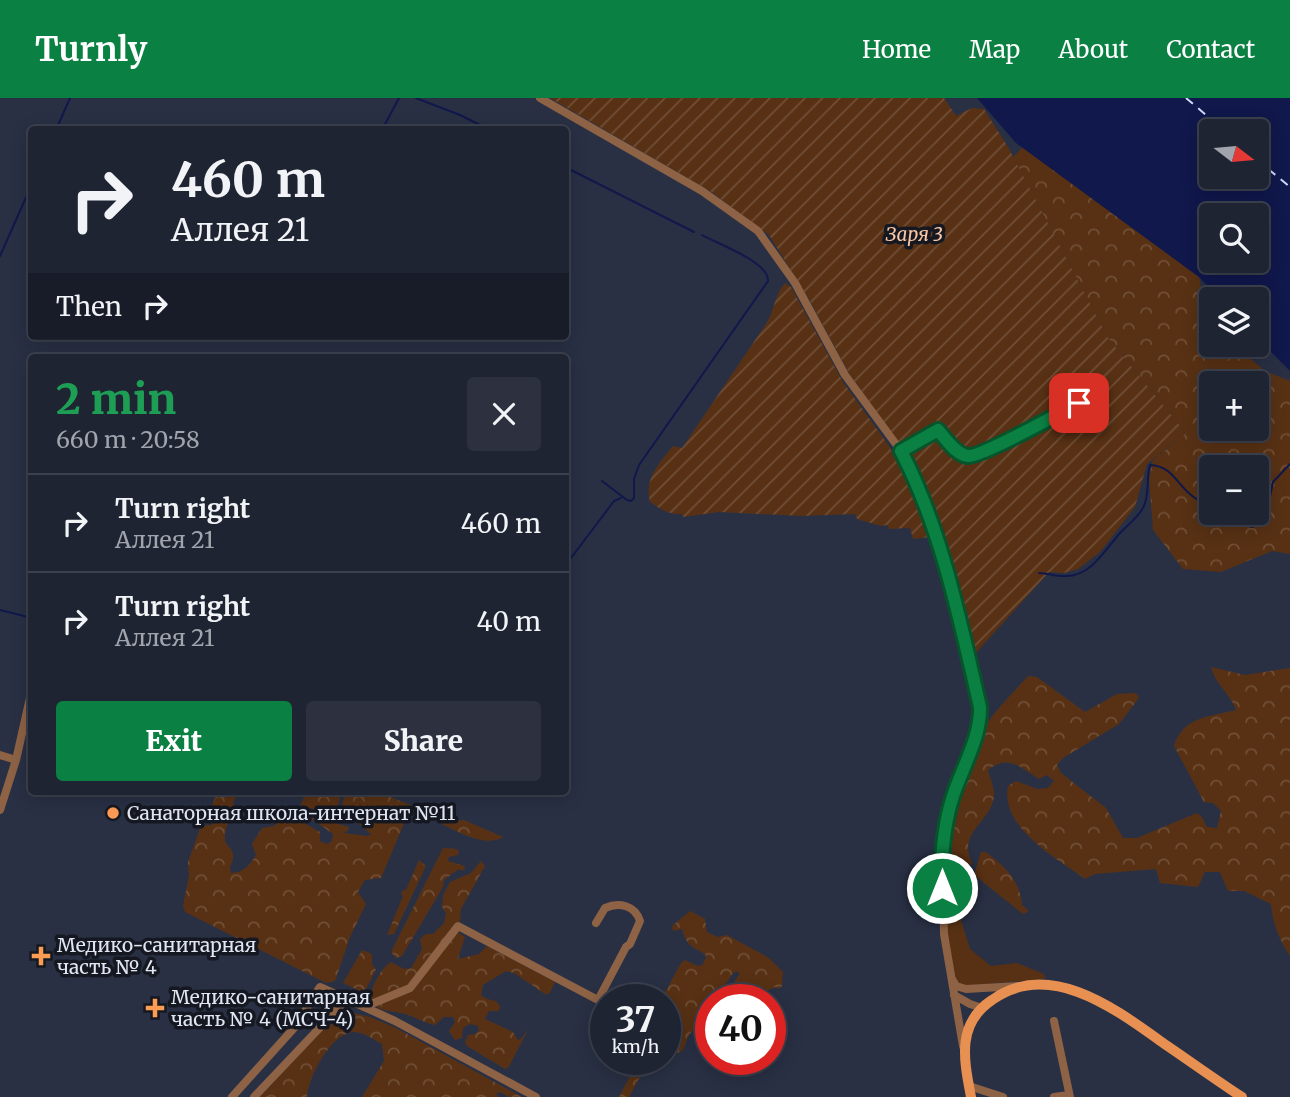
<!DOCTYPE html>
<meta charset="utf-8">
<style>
body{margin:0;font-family:Merriweather,serif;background:#2c303f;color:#f1f3f6;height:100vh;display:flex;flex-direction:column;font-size:26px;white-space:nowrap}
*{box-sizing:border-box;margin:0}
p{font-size:23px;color:#a1a4ac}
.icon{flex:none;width:38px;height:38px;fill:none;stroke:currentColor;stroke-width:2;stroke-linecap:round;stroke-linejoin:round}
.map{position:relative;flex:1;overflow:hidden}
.panel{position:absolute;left:28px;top:256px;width:541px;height:441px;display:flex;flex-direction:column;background:#1f2433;border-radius:7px;box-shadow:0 4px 18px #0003,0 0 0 2px #3c414e}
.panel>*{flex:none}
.hud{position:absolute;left:28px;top:28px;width:541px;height:214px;border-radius:7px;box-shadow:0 4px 18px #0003,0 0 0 2px #3c414e;background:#1f2433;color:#f1f3f6;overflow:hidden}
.needle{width:46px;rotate:106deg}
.tools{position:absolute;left:1199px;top:21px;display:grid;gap:14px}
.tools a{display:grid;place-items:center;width:70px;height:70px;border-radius:7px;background:#1f2433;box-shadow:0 4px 18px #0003,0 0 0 2px #3c414e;font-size:35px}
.speed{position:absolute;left:590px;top:886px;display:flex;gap:14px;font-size:35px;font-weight:700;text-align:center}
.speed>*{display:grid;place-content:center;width:91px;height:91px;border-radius:50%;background:#1f2433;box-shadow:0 4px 18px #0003,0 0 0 2px #3c414e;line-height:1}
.speed small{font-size:18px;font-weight:400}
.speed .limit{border:10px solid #d22;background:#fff;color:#111}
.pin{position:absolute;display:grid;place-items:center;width:60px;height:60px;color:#fff;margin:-30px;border-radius:14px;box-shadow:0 4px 10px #0006}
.me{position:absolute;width:77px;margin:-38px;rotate:0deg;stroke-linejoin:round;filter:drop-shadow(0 0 5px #0008)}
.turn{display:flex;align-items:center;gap:24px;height:147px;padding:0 28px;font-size:32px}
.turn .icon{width:91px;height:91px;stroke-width:2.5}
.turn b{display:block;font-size:49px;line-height:60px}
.then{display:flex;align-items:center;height:66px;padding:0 28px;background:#0003;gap:14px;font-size:26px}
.round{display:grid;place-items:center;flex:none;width:74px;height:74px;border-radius:7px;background:#2c303f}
.head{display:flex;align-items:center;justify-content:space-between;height:119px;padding:0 28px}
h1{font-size:42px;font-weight:800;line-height:52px;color:#1e9e55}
.button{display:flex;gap:14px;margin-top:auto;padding:14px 28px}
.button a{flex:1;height:80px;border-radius:7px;background:#0b8043;color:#fff;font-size:28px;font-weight:800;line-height:80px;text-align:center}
.button a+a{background:#2c303f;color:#f1f3f6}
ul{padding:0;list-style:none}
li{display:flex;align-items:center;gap:21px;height:98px;padding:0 28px;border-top:2px solid #3c414e}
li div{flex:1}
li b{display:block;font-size:26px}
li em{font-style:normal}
header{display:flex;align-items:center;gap:42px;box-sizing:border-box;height:98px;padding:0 35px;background:#0b8043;color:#fff}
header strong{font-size:33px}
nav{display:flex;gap:38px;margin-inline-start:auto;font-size:24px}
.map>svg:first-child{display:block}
.grass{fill:#583114}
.forest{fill:url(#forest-crowns);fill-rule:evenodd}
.garden{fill:url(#garden-furrows)}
.water{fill:#10184c;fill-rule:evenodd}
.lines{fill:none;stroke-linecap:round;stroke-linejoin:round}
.stream{stroke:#10184c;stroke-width:2}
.ferry{stroke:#ced9fc;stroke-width:2;stroke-dasharray:9 7;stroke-linecap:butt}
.minor{stroke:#8d6245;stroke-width:8}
.major{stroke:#e79051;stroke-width:10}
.route-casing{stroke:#07532c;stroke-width:18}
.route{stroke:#0b8043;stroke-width:12}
.poi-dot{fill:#fd9c55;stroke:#151821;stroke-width:2.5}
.labels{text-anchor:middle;stroke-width:7;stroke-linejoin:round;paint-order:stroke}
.park-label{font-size:19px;font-style:italic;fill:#f9c5a3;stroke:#151821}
.poi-label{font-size:19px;fill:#e1e6f3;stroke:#151821;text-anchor:start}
</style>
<header>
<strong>Turnly</strong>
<nav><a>Home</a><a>Map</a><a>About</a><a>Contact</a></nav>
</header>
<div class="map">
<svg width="1290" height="999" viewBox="0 0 1290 999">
<defs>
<pattern id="forest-crowns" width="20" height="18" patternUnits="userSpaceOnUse" patternTransform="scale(1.75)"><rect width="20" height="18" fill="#583114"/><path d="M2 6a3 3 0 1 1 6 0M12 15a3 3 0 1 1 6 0" fill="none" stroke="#704f37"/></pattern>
<pattern id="garden-furrows" width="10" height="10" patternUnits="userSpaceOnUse" patternTransform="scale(1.75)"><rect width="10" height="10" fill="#583114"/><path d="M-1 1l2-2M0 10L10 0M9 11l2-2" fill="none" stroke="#704f37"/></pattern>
</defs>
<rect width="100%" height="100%" fill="#293044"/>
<path class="grass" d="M951,818H956L961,822L970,851L991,868L1017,865L1044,876L1045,881L961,888L954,882L946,825Z"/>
<path class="forest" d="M1023,49L1199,179L1203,201L1211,218V247H1234L1265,273L1290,283V456L1272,453L1221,474L1183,471L1153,432L1149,379L1153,362L1186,335L1108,240L1013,59ZM1211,285H1256V331H1211ZM1211,369H1256V415H1211Z
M1211,569L1245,577L1290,570V858C1279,841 1273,827 1271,806L1244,793H1228L1220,774H1205L1198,789L1160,785L1156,771L1095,776L1085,781C1057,760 1000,730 1008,688L1016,683L1037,691L1048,690L1054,683L1047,677L1039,681C1019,669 1009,656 988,672C990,680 995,691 994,699C990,725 957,734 972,765L950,798C948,794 945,788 944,783C938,748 961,674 977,642C989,618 1010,598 1028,578L1037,579L1085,614L1117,596L1136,595L1139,600L1119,626L1063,660L1057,667L1061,675L1106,710L1123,740H1137L1197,715L1202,719L1207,729L1217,730L1221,713L1213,705L1204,704L1174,648C1183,618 1210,619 1236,612C1230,595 1215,586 1211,569Z
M222,693H240L233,704L234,709C231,718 226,728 225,737C223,753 240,747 230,769L231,775C243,775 251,766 256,757L252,746L262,730L274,728L285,718L290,717L320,734V743L327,746L332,743L333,736L309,719L308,717L313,712L312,710H303L301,706L307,693H337L340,701L336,711L324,709L318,720L349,729L348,732L344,735L367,738L371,736L341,711L346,693H375L451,723L464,722L503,739C479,755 432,715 406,712L405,723L381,780L365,782L358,794L366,806L350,839L335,883L326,885L185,814L183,808L189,777L188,764L201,728L212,727L207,717L218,694Z
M443,750L457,751L459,754L458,757L449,759L448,763L465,768L464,772H457L444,782L443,789L402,858L396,860L391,854Z
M981,754H986C1005,769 1020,782 1022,807L1029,813L1023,816L974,777Z
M419,762L426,768L394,836L387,837L403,798L401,797L403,792H406Z
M481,763L485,768L461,811L460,823L454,832L465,839L458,861L479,856L487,848L555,884L549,896H545L514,875L506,873L483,887L481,897L487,901L496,903L500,908L499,913H489L485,921L513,934L518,942L521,941L529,930L508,970L505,971L467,948L465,944L468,937L475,936L479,932L478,928L470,926L463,930L462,940L455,942L449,933L455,924L453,919H444L435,927C425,925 417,920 408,917C393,911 377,917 369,899C374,886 379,872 391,864L404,871L411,870L422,851L420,841L426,836H433L444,825L446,815L442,809L443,797L450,784L471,775Z
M690,813L705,821L707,834L717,839L727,837L769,860L783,874L782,888L779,891L775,889L767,893L756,887L741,889L734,884L739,877V874H734L715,901H710V907L688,939L683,952L671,959L665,957V934L675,936L678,934L665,918V901L662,900L681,865L685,862L698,868L702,867L706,860L705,856C691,848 686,847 682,831L673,833L672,828Z
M362,852L372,856V866L376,872L364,895L343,885Z
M353,915L370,919L396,930L522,999H509L500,994L496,996L499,999H362L384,963L382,946C373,941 362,933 352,934C330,937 308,980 307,999H260L322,931Z
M639,961H650L629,999H619Z"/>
<path class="garden" d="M550,0H944L956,18L972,10L984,11L1008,49L1108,240L1186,335L1147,366L1135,409L1100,454L1078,471L1064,475L1049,474L974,557L956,497L908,358L850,277L810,203L769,137L710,93Z
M785,185L791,189L843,284L889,348L897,363L901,365L920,407L931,439L913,441L910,430L889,431L887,427L881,428L857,421L855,416L802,418L719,414L683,419L682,416C669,417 660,411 650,404C644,380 659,366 673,348L682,350L766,226C774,213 775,196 785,185Z"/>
<path class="water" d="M977,0H1290V273L1257,240L1256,201H1220L1199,179L1016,45ZM1211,33H1256V79H1211ZM1256,117V163H1211V117Z"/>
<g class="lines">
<path class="stream" d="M416,0L460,17L490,32
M56,32L70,0
M382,32L399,0
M565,69L694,134
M0,158L32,86
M602,383L627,402L631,403L634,400V381L639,367L768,183C769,164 718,146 702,137
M1219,415L1252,429L1261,425L1269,404L1273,384L1290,366
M565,468L614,403L621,400
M1039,475C1048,475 1057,479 1066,478C1092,478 1106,450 1121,434C1128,427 1138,419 1143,410C1150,398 1146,380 1150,367C1172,368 1176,385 1191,397C1197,402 1204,405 1211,410
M0,512L32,520"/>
<path class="ferry" d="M1186,0L1225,33
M1256,61L1290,89"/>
<path class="minor" d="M540,0L702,93L758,133L795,185L845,277L901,353L908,368L945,472L980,609L978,631L947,720L942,756L944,836L963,948
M901,353L938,333C945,341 956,355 967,357C980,360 1081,304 1099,294
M0,657L16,662
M0,712L16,662L32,591
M952,881L956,888L966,891L1018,888
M954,897L970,906L982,910
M364,909L410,890L458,828L598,902L626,849L630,846L640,823C635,807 619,804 605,810L596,825
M1054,923L1070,999
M969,988L1003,999
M232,999L294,930L320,889L395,923L536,999
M254,999L347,901
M1054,999L1069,997"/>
<path class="major" d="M971,999C964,962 956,926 992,902C1051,860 1118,913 1166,947C1191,964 1216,982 1242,999"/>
</g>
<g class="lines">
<defs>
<path id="route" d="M942,790C941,759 943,729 953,698C962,670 981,639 980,609C960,523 942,432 901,353L938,332C945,340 956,357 968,358C981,359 1062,314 1079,305"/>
</defs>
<use href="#route" class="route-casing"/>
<use href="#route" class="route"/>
</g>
<g class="poi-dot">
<circle cx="113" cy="715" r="7"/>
<path d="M37.5 847.5h7v7h7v7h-7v7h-7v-7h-7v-7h7z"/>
<path d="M151.5 899.5h7v7h7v7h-7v7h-7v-7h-7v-7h7z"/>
</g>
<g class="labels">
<g class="park-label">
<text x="914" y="143">Заря 3</text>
</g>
<g class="poi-label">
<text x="127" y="722">Санаторная школа-интернат №11</text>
<text x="57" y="854">Медико-санитарная<tspan x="57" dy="22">часть № 4</tspan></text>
<text x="171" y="906">Медико-санитарная<tspan x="171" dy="22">часть № 4 (МСЧ-4)</tspan></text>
</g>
</g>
</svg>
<div class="tools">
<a><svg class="needle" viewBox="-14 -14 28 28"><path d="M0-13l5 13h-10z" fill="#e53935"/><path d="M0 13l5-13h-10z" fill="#a1a4ac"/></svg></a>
<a><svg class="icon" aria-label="search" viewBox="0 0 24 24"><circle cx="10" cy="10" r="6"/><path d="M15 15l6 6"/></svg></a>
<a><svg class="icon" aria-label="layers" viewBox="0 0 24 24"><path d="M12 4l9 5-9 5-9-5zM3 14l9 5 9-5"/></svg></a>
<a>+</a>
<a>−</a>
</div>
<div class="speed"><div>37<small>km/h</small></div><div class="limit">40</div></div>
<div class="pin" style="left:1079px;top:305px;background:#d93025"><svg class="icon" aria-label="arrive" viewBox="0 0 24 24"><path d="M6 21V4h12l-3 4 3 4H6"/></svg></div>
<svg class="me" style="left:942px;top:790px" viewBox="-20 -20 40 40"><circle r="17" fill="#0b8043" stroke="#fff" stroke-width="3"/><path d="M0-11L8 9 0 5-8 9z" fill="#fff"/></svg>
<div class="hud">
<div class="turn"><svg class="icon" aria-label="right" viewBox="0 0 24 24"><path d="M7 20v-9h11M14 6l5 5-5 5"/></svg><div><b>460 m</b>Аллея 21</div></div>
<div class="then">Then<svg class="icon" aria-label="right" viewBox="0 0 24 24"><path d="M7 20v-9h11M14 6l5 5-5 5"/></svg></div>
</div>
<section class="panel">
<div class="head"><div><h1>2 min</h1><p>660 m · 20:58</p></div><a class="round"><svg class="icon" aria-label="close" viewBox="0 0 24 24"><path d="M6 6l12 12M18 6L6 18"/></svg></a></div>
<ul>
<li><svg class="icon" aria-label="right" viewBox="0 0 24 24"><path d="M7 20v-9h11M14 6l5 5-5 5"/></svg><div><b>Turn right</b><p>Аллея 21</p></div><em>460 m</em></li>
<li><svg class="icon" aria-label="right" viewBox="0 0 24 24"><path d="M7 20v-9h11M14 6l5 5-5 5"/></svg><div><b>Turn right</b><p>Аллея 21</p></div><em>40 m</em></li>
</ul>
<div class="button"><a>Exit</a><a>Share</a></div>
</section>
</div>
